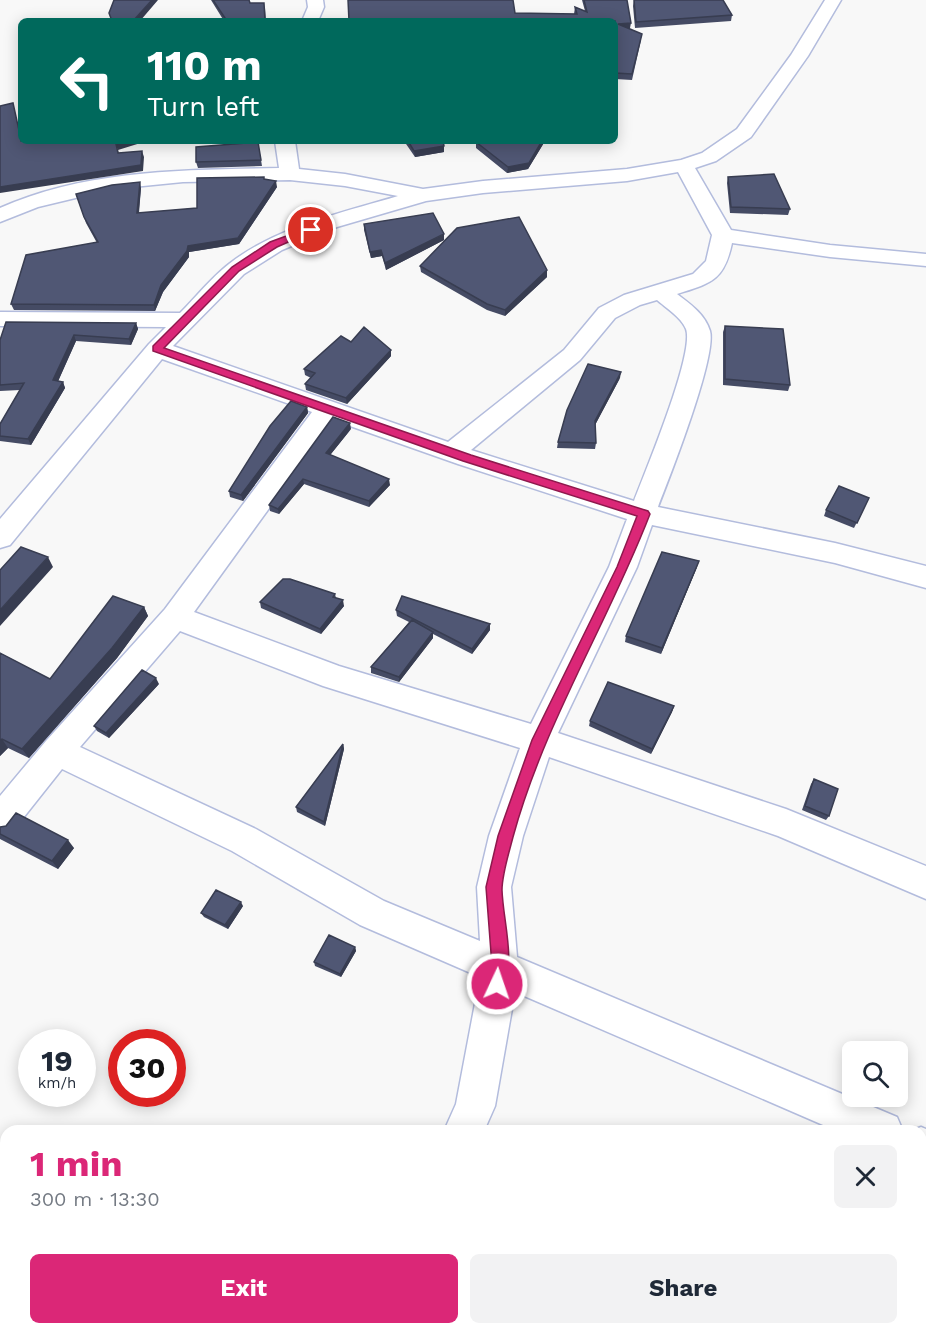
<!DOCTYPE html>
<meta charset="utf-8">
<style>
body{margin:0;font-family:"Work Sans",sans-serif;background:#f2f2f3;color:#1f2937;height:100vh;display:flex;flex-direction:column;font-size:22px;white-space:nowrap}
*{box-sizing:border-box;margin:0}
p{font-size:20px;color:#747a83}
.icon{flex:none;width:33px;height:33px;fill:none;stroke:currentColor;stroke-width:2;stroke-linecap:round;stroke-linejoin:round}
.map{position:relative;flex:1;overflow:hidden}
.panel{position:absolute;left:0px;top:1125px;width:927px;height:210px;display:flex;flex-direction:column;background:#fff;border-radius:18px 18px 0 0;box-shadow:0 3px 15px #0003}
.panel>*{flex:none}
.guide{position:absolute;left:18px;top:18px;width:600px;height:126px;border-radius:9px;box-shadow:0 3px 15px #0003;background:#00695c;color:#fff;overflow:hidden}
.tools{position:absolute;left:842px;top:1041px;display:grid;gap:12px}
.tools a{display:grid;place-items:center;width:66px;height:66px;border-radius:9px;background:#fff;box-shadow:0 3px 15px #0003;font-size:30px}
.speed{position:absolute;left:18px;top:1029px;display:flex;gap:12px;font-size:30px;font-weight:700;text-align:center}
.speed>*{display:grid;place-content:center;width:78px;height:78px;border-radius:50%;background:#fff;box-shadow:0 3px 15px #0003;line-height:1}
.speed small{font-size:15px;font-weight:400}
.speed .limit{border:9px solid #d22;background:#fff;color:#111}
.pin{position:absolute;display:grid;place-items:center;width:51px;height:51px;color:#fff;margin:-26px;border:3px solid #fff;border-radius:50%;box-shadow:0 2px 6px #0007}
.me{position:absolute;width:66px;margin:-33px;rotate:3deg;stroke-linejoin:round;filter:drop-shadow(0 0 4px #0008)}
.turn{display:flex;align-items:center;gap:21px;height:126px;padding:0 30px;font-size:27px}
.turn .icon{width:78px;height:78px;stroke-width:2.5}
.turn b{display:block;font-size:42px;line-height:51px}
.round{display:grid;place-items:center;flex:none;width:63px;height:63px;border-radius:9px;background:#f2f2f3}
.head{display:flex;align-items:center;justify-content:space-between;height:102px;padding:0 30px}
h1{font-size:36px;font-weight:700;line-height:45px;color:#db2777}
.action{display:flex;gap:12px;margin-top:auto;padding:12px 30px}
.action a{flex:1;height:69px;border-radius:9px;background:#db2777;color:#fff;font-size:24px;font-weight:700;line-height:69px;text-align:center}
.action a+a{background:#f2f2f3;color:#1f2937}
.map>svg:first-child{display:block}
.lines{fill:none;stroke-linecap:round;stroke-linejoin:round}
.street-casing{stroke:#b3bcdd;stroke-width:3}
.street{fill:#fff;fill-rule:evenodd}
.wall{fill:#454b64}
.shaded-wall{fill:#383d51}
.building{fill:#505774;stroke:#383d51;stroke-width:1.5}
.route{fill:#db2777;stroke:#8e194d;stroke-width:1.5}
</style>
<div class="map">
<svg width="926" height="1335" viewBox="0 0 926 1335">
<rect width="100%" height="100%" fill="#f8f8f8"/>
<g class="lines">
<defs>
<path id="street" d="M307,0H323L324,7L318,21H302L308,7Z
M825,0H841L808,56L751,137L716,161L695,168L731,230L830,245L926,254V266L830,257L732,243C724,281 711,283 677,294C690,304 705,314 710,331C717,357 670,476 658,507L835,543L926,566V588L835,563L652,525L637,567L558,733L786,809L926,866V899L778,836L549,757L523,836L511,887L517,957L897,1117L903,1131H837L515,992L495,1106L484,1131H444L456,1104L480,977L360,925L232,851L62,769L12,832L0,836V796L46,741L165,609L312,412L162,359L10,545L0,548V519L149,344L166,327L0,326V312L180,313C196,297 211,278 229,264C276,227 341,213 398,196L345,186L290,180L183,182L113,189L38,207L0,222V208C87,169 186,170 279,168L275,141H295L299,169L345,174L423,189L483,181L627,169L681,160L702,153L737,129L791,55ZM678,172L712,235L706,261L693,274L624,295L599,308L564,350L448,442L173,346L244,274L282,250L337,227L426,201L483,193L627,181ZM657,300C666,308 681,317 686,329C695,353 645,472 634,501L471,450L580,360L615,318L640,305ZM333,420L458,464L627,519L609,567L531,724L339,666L194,612ZM180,631L323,686L520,748L489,836L477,887L480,941L384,901L256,829L80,747Z
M921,1127L926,1129V1169L921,1167V1131H911Z
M357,1329H401L398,1335H354Z"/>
</defs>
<use href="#street" class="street-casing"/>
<use href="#street" class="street"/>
</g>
<path class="wall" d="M211,0H249L250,3L265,8L266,21H224Z
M582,0H627L630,28L629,29L641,40L632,80L615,79V21L515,13L574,14L575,7L585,11Z
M634,0L732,15L731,21L635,28L633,6Z
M404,141H443L444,152L415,157Z
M477,141H545L528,169L507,173L476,148V142Z
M258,142L262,166L198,168L196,162Z
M728,177L790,209L788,215L730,213L727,183Z
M264,179L277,187L239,244L189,252V257L163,292L155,311L14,310L11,304L97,243L86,223L76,194L141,188L139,213L197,208Z
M364,224L444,240L386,270L382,256L371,258L364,230Z
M420,266L547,277L505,316L487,310L421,272Z
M136,323L138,329L131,345L76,341L58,381L63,382L65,388L31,445L0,441V424L20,390L0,391V340Z
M725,326L790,385L788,391L723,385V332Z
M351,342L391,350V356L347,404L306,390L305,384L311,378L305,375L304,369Z
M620,378L595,425L596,443L595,449L557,448L558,442Z
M307,407L308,413L243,501L230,497L229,491Z
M351,429L330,455L390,485L369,507L304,484L279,514L270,511L269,505Z
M869,498L854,528L824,516L826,510Z
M697,567L661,654L625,642L626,636Z
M335,594L336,598L344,606L321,634L261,608L260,602Z
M144,607L148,616L117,658L29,758L8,748L0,756V653L50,679Z
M396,610L490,624V630L472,654L433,634V638L399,682L371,673V667L409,622L397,616Z
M159,684L109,738L97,731L94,726Z
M674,706L672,712L651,754L589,726L590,721Z
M343,744L344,749L325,826L297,812L296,807Z
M814,779L829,816L826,820L802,810L811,784Z
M0,827L74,848L58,869L0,839Z
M243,906L228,929L204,917L201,913Z
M355,947L356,951L341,977L315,966L314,962Z"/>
<path class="shaded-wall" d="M152,0H158L140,21H133Z
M631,23L630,28L617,30L618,24Z
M127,141H147L118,150L120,159L116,144Z
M542,141H545L528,169L507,173L508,167Z
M444,146V152L415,157L414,151Z
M142,151L144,157L143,171L0,193V187Z
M276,181L277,187L239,244L189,252V257L163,292L155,311L154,305L161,285L188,246Z
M140,182L141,188L138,219L137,213Z
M444,234V240L386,270L385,263Z
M381,250L382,256L371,258L370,252Z
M547,270V277L505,316V310Z
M136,323L138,329L131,345L129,339Z
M74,335L76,341L56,386L53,380Z
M391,350V356L347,404L346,398Z
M621,372L620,378L594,427L595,421Z
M63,382L65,388L31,445L28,439Z
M307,407L308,413L243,501L241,495Z
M350,423L351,429L327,459L326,453Z
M303,479L304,484L279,514L278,509Z
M389,479L390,485L369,507V501Z
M48,557L53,567L0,626V610Z
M699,561L697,567L661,654L662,648Z
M343,600L344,606L321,634L320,629Z
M144,607L148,616L117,658L29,758L22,749Z
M490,624V630L472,654V649Z
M433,632V638L399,682V677Z
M156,678L159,684L109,738L106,733Z
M674,706L672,712L651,754L652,749Z
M2,739L8,748L0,756V740Z
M343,744L344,749L325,826L324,822Z
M68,840L74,848L58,869L52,861Z
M241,902L243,906L228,929L225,925Z
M355,947L356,951L341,977L340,974Z
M0,1251L6,1254V1264L0,1276Z
M89,1329H94L91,1335H87Z"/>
<path class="building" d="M114,0H152L133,21H112L109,13Z
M213,0H249L250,3H264L265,21H227Z
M348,0H513L515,13L577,14L575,7L587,12L584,0H627L631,23L618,24L642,34L632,74L615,73V21H349Z
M634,0H723L732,15L636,22Z
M13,103L20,135H21V141H127L116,144L118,153L142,151L141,165L0,187V106Z
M408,141H443L444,146L414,151Z
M477,141H542L529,163L508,167L476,142Z
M258,142L261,160L196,162V147Z
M774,174L790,209L731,207L728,177Z
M264,177V179L276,181L238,238L188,246L187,251L161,285L154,305L11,304L26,255L98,242L84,217L76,194L112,185L140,182L137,213L197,208V178Z
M433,213L444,234L385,263L381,250L370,252L364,224Z
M519,217L547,270L505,310L487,304L420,266L457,228Z
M6,322L136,323L129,339L74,335L53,380L63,382L28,439L0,436V424L24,383L0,385V340Z
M725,326L783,329L790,385L725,379Z
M364,327L391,350L346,398L305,384L315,373L304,369L341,336L351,342Z
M588,364L621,372L595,421L596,443L558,442L567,410Z
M291,401L307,407L241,495L229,491L270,426Z
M333,417L350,423L326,453L389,479L369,501L303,479L278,509L269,505Z
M839,486L869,498L857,523L826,510Z
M21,547L48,557L0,610V570Z
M662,552L699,561L662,648L626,636Z
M283,579H290L335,594L333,597L343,600L320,629L260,602Z
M113,596L144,607L112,648L22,749L2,739L0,740V653L50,679Z
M402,596L490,624L472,649L396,610Z
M412,620L433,632L399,677L371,667Z
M142,670L156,678L106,733L94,726Z
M608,682L674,706L652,749L590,721Z
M343,744L332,790L324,822L296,807Z
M814,779L838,789L829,816L805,806Z
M16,813L68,840L52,861L0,834V827L6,826Z
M216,890L241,902L225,925L201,913Z
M329,935L355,947L340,974L314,962Z
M0,1252L6,1254L0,1265Z
M51,1329H89L87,1335H53L49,1333Z"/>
<path class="route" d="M308,228L316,230L277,247L239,271L164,348L471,455L648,511L650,514C608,623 544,723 513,837C509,853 502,874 502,890C503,921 516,960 503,990L497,992L492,990L489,984L492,966L486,887L498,836L532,740L617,567L637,516L463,461L153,351V346L232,267L270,242Z"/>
</svg>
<div class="tools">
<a><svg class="icon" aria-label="search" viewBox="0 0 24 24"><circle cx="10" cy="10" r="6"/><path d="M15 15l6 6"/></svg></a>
</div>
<div class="speed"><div>19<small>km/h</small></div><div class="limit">30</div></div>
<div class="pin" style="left:311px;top:230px;background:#d93025"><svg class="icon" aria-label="arrive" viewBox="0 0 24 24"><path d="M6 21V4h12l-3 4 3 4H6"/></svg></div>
<svg class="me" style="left:497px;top:984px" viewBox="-20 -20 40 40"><circle r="17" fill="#db2777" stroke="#fff" stroke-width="3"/><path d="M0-11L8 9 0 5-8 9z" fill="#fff"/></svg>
<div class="guide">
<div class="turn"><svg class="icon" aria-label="left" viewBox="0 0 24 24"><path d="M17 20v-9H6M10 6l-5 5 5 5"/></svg><div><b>110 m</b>Turn left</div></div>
</div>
<section class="panel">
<div class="head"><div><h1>1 min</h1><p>300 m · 13:30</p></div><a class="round"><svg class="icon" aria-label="close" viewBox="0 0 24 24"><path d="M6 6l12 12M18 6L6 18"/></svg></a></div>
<div class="action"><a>Exit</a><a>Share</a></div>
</section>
</div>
